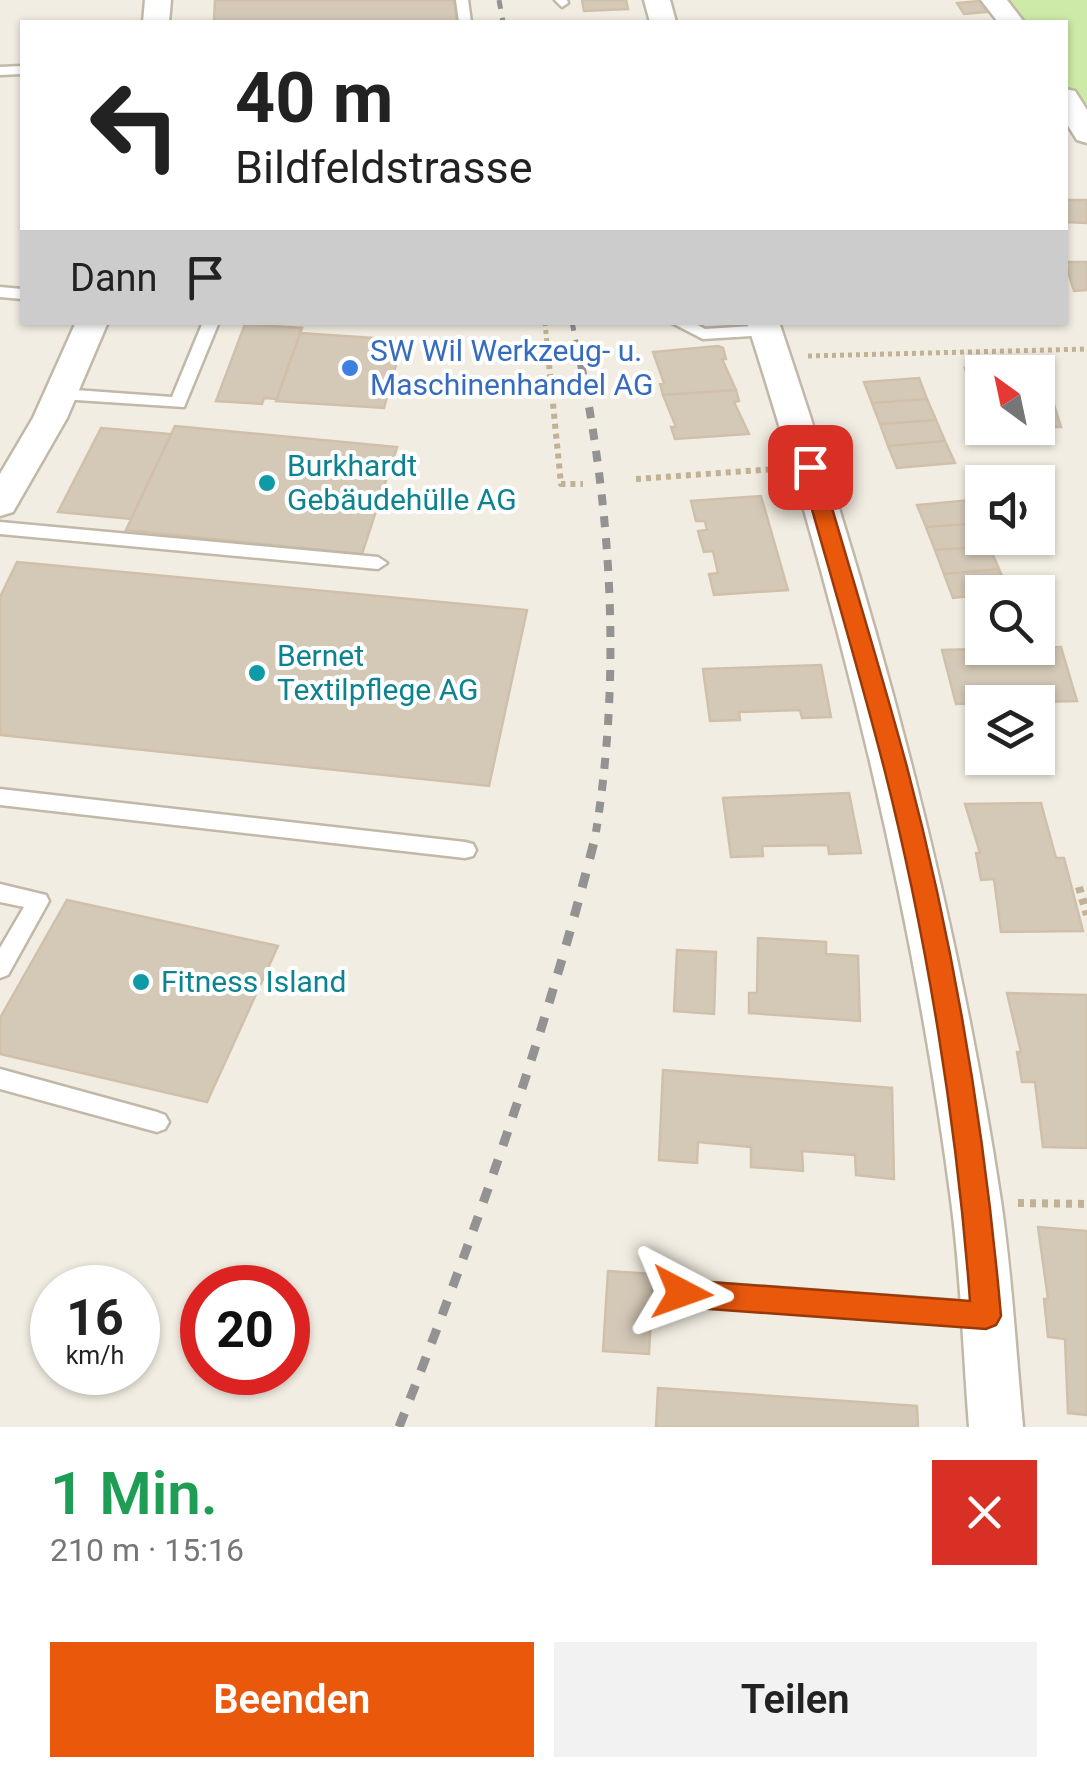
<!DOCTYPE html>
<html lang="de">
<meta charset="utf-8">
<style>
body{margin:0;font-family:Roboto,sans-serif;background:#f2f2f2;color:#222;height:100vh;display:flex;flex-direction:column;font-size:38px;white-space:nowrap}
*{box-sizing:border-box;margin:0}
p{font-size:32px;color:#767676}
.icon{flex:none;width:55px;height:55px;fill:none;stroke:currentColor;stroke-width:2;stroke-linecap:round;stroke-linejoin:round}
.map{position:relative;height:1427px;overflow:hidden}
.drawer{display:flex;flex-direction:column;background:#fff;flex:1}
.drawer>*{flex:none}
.hud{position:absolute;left:20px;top:20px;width:1048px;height:305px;border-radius:0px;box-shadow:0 2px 8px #0004;background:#fff;color:#222;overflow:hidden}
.needle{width:65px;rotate:327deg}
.fabs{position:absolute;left:965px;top:355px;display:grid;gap:20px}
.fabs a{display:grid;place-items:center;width:90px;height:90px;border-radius:0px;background:#fff;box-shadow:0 2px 8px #0004;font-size:50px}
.speed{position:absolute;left:30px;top:1265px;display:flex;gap:20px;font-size:50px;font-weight:700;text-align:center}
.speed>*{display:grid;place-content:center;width:130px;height:130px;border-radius:50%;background:#fff;box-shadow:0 2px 8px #0004;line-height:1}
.speed small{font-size:25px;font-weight:400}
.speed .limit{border:15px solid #d22;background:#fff;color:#111}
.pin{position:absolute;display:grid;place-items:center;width:85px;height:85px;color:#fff;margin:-42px;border-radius:20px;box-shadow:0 5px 15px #0006}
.me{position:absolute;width:110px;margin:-55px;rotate:94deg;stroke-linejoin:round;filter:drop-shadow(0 0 8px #0008)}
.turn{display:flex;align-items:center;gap:35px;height:210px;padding:0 50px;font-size:45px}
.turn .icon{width:130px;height:130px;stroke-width:2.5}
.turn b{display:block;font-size:70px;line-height:85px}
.then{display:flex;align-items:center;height:95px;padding:0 50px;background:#0003;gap:20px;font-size:38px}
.round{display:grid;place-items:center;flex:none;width:105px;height:105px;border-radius:0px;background:#f2f2f2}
.overview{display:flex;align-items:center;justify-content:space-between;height:170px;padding:0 50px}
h1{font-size:60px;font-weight:600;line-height:75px;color:#1e9e55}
.primary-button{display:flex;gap:20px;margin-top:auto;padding:20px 50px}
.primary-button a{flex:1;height:115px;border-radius:0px;background:#ea580c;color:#fff;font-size:40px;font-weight:600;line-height:115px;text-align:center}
.primary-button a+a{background:#f2f2f2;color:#222}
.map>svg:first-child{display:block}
.green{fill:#cdeaa8}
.building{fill:#d4c9b7;stroke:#d0c0aa;stroke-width:2.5}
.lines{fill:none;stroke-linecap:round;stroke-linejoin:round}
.service-casing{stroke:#c1b8a8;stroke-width:5}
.minor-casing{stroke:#c1b8a8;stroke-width:5}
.path-far2{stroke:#c1b195;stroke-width:5;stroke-dasharray:4 4;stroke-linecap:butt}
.path-far1{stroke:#c1b195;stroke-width:6;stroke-dasharray:5 5;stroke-linecap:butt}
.path{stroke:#c1b195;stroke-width:8;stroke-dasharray:6 6;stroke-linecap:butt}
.service{fill:#fff;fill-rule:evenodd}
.minor{fill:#fff;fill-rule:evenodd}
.rail-far2{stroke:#939393;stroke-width:5;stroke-dasharray:9 9;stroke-linecap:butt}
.rail-far1{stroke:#939393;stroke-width:8;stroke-dasharray:11 11;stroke-linecap:butt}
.rail{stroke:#939393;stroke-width:9;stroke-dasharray:15 15;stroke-linecap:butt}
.route{fill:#ea580c;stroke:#983908;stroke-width:2.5}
.shop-dot{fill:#3f7fe0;stroke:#fff;stroke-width:4}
.culture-dot{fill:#0f9aa8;stroke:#fff;stroke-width:4}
.labels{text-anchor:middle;stroke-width:8;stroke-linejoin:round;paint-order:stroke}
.shop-label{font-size:30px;fill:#366cbe;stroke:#fff;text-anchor:start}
.culture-label{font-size:30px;fill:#0d838f;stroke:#fff;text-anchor:start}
</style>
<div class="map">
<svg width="1087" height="1427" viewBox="0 0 1087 1427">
<rect width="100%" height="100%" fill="#f2ede2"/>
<path class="green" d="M1003,0H1087V118L1065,87V22H1019Z"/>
<path class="building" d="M215,0H454L457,22H214Z
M582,0H626L628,9L584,11Z
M980,1L987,12L964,14L957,3Z
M1065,200H1087V223L1065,222Z
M1065,262H1087V290L1074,291Z
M245,324L302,328L277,399L264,398L262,404L216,401Z
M300,333L403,340L384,408L276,401Z
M718,346L723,348L726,359H722L736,390L663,395L660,384L664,383L653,352Z
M1018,367L1020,372H982V398H974L965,368Z
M919,378L927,399L872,403L864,382Z
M736,390L739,401L734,402L749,434L675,439L671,427H676L663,395Z
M1038,395H1051L1061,427H1038Z
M927,399L936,420L880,424L872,403Z
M936,420L945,441L888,446L880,424Z
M175,426L397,447L362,554L126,530Z
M101,428L171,434L131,519L58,512Z
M945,441L955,463L897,468L888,446Z
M761,496L788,590L714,595L709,574L718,573L713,551L704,552L698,531L707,530L705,521H696L691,501Z
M970,500L980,523L926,527L917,505Z
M980,523L989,546L935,550L926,527Z
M989,546L999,569L944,574L935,550Z
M17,562L527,610L489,786L0,735V597Z
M999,569L1009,592L953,598L944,574Z
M1061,647L1077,701L956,704L942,650Z
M821,665L831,717L802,718L800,710L739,712L740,720L710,721L703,669Z
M849,793L861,853L829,854L828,845L762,846L763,856L731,857L723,798Z
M1041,803L1056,858H1064L1083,931L1001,932L994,879L981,880L976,853H980L965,804Z
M67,900L278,946L207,1102L0,1054V1018Z
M758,938L826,942V954L858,956L860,1021L749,1013V993H757Z
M677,950L716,952L714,1014L674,1011Z
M1007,993L1087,995V1148L1043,1147L1035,1082H1022L1017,1052H1021Z
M663,1070L892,1088L894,1179L856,1175L855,1155L802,1151L803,1171L751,1167V1147L698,1142L697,1163L659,1160Z
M1038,1227L1087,1231V1415L1068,1413L1065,1339L1048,1337L1044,1299H1048Z
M608,1271L653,1274L649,1354L603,1351Z
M658,1388L917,1406L918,1427H656Z"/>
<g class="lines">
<defs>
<path id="service" d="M456,0H468L471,22H459Z
M555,0H567L568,3L562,7Z
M22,66V74L0,75V67Z
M0,287L22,289V299L0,297Z
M203,322H219L184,407L61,399L53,394L61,389L172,397Z
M670,322H692L705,329L766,325L774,330L766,335L703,339Z
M0,522L378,557L387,563L378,569L0,534Z
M0,789L465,842L473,844L476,850L473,856L465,858L0,805Z
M0,884L46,895L49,901L8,975L0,978V948L24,907L0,902Z
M0,1069L157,1112L165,1115L169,1122L165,1129L157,1132L0,1089Z
M682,1281L985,1303L994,1306L998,1315L994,1324L985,1327L682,1305L673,1301L669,1293L673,1285Z"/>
<path id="minor" d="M145,0H171L169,22H143Z
M644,0H670L676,22H650Z
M981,0H1007L1024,22H998Z
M1065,89L1075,91L1087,110V143L1077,140L1065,121Z
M76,322H108L67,418L13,512L0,516V474L33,418Z
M747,322H779C876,610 956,901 1001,1201C1012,1276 1016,1352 1023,1427H969C963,1351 961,1275 951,1200C912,901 839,610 747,322Z"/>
</defs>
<use href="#service" class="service-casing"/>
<use href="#minor" class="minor-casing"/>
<path class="path-far2" d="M545,322L549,366
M808,356L1087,349"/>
<path class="path-far1" d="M549,364L561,484H583
M636,479L775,469"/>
<path class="path" d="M1079,887L1087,915
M1018,1203L1087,1204"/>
<use href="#service" class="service"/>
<use href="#minor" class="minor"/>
<path class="rail-far2" d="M499,0L503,22
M572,322L581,366"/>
<path class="rail-far1" d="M581,364C612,518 621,676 596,832"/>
<path class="rail" d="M399,1427C476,1231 546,1034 597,830"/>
</g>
<path class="route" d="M810,460L820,467C849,567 880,667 907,767C954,945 985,1132 1001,1316L996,1325L986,1329L682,1307L672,1303L668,1293L672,1284L682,1280L970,1301C957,1126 927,937 884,768C858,667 828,567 800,467Z"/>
<circle class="shop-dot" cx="350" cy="368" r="10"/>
<g class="culture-dot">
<circle cx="267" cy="483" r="10"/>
<circle cx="257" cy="673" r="10"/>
<circle cx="141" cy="982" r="10"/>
</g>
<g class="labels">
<g class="shop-label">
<text x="370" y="361">SW Wil Werkzeug- u.<tspan x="370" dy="34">Maschinenhandel AG</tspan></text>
</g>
<g class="culture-label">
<text x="287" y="476">Burkhardt<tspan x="287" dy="34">Gebäudehülle AG</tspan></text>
<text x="277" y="666">Bernet<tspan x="277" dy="34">Textilpflege AG</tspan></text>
<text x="161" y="992">Fitness Island</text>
</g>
</g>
</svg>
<div class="fabs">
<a><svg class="needle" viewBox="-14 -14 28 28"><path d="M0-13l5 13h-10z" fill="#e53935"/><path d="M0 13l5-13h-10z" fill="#767676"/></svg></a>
<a><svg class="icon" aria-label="sound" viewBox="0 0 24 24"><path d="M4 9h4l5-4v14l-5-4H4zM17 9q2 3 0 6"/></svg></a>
<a><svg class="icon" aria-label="search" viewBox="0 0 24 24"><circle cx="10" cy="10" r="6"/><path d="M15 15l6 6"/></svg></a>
<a><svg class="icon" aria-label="layers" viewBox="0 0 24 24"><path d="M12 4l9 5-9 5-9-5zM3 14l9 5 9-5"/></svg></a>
</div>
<div class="speed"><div>16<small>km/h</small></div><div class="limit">20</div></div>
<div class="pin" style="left:810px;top:467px;background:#d93025"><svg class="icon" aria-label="arrive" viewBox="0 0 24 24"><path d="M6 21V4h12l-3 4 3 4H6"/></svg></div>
<svg class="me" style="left:682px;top:1293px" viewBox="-20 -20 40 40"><path d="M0-17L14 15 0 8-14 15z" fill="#ea580c" stroke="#fff" stroke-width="4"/></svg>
<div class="hud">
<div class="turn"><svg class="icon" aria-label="left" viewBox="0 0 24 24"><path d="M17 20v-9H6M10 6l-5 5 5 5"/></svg><div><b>40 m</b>Bildfeldstrasse</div></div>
<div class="then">Dann<svg class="icon" aria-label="arrive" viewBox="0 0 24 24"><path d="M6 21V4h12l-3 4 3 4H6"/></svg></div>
</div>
</div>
<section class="drawer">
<div class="overview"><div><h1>1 Min.</h1><p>210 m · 15:16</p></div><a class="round" style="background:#d93025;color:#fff"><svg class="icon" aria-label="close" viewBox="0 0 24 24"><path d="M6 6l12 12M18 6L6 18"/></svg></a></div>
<div class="primary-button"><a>Beenden</a><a>Teilen</a></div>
</section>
